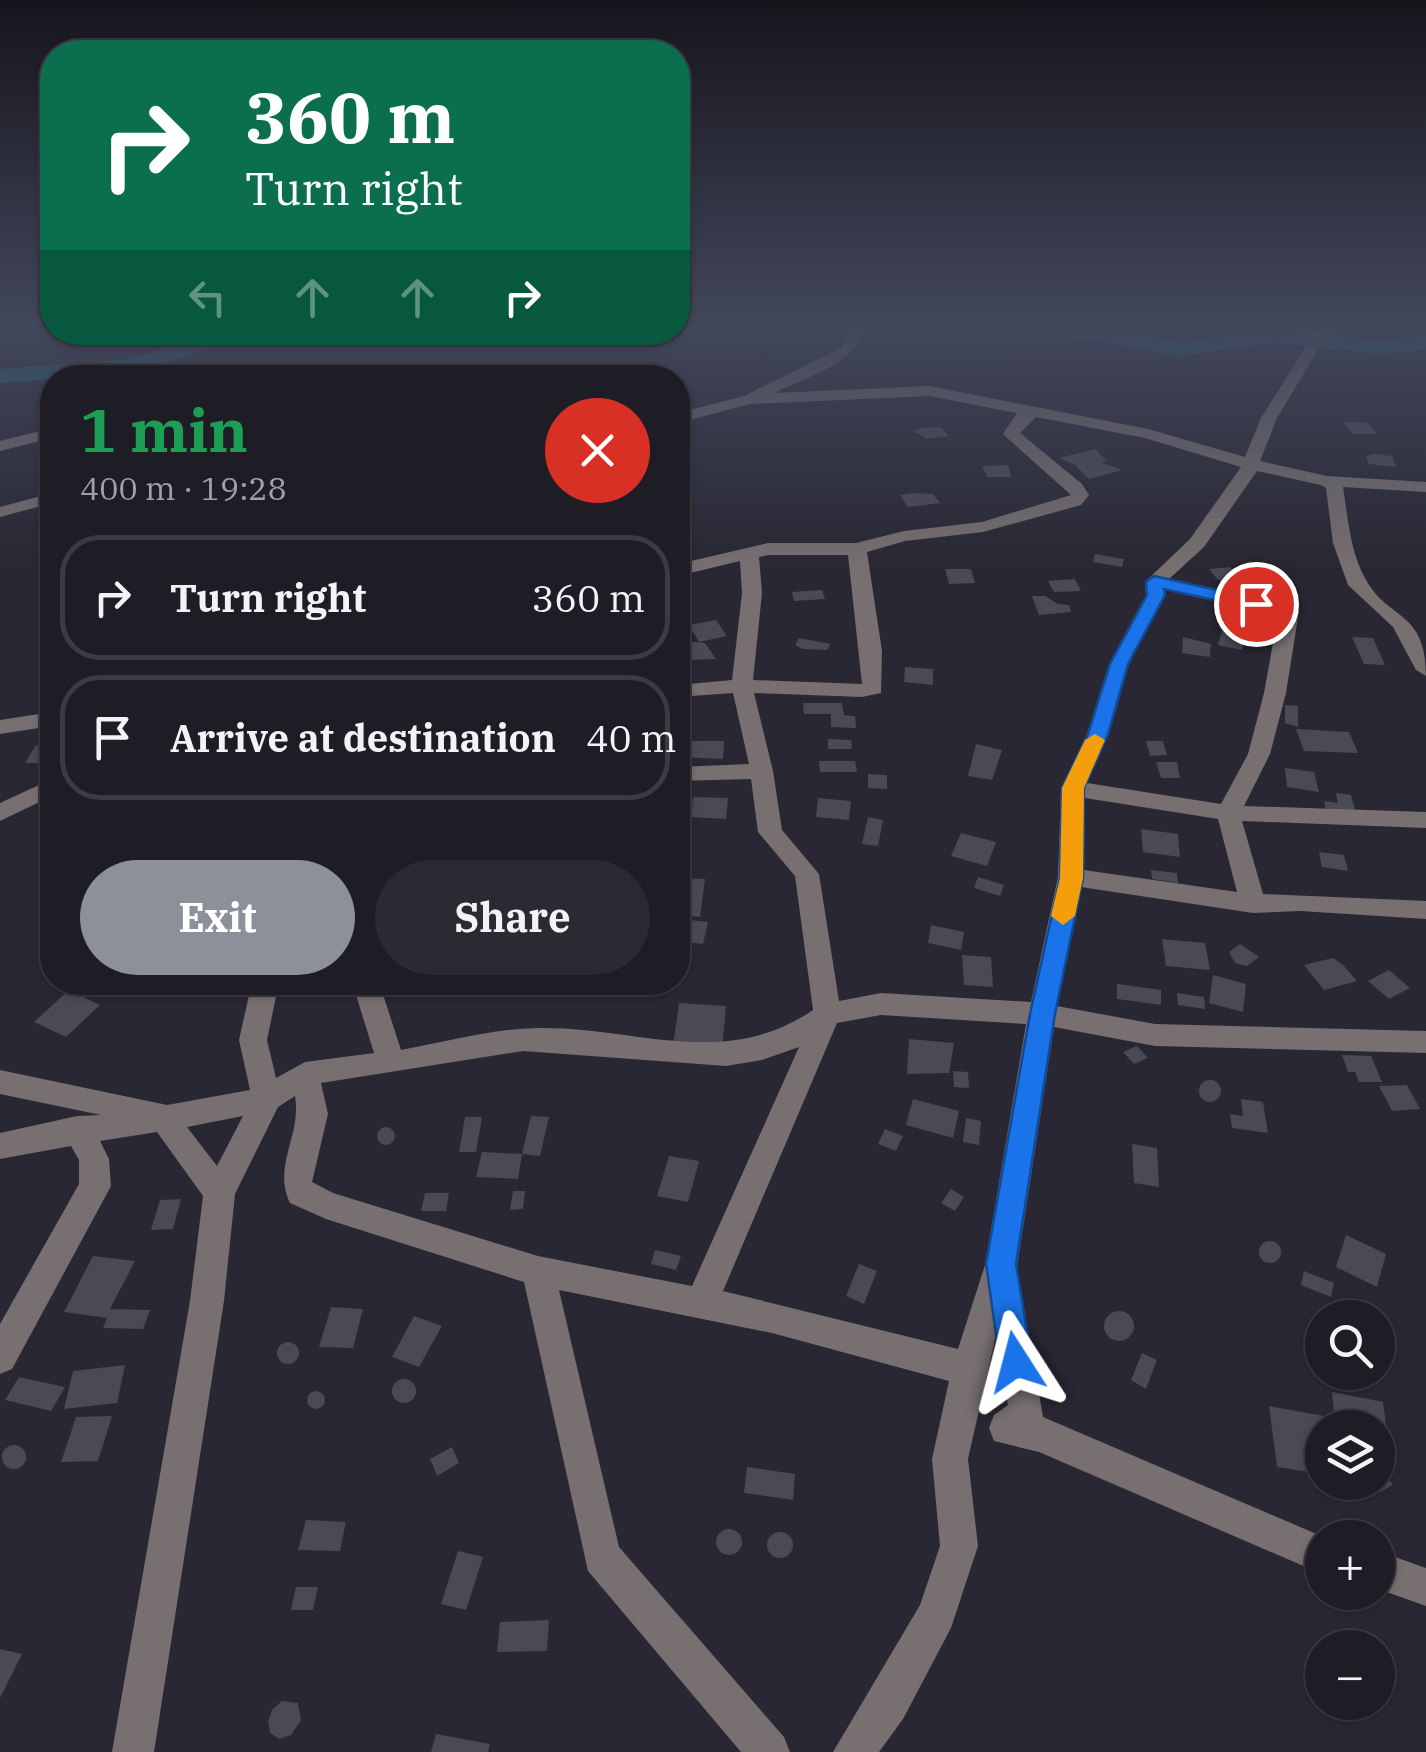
<!DOCTYPE html>
<meta charset="utf-8">
<style>
body{margin:0;font-family:"IBM Plex Serif",serif;background:#2b2a32;color:#f1f3f6;height:100vh;display:flex;flex-direction:column;font-size:38px;white-space:nowrap}
*{box-sizing:border-box;margin:0}
p{font-size:32px;color:#a1a2a7}
.icon{flex:none;width:55px;height:55px;fill:none;stroke:currentColor;stroke-width:2;stroke-linecap:round;stroke-linejoin:round}
.map{position:relative;flex:1;overflow:hidden}
.side{position:absolute;left:40px;top:365px;width:650px;height:630px;display:flex;flex-direction:column;background:#1e1d26;border-radius:40px;box-shadow:0 2px 8px #0004,0 0 0 2px #3c3b43}
.side>*{flex:none}
.hud{position:absolute;left:40px;top:40px;width:650px;height:305px;border-radius:40px;box-shadow:0 2px 8px #0004,0 0 0 2px #3c3b43;background:#0b6e4f;color:#fff;overflow:hidden}
.tools{position:absolute;left:1305px;top:1300px;display:grid;gap:20px}
.tools a{display:grid;place-items:center;width:90px;height:90px;border-radius:50%;background:#1e1d26;box-shadow:0 2px 8px #0004,0 0 0 2px #3c3b43;font-size:50px}
.pin{position:absolute;display:grid;place-items:center;width:85px;height:85px;color:#fff;margin:-42px;border:5px solid #fff;border-radius:50%;box-shadow:0 2px 10px #0007}
.me{position:absolute;width:110px;margin:-55px;rotate:351deg;stroke-linejoin:round;filter:drop-shadow(0 0 8px #0008)}
.turn{display:flex;align-items:center;gap:35px;height:210px;padding:0 40px;font-size:45px}
.turn .icon{width:130px;height:130px;stroke-width:2.5}
.turn b{display:block;font-size:70px;line-height:85px}
.lanes{display:flex;align-items:center;height:95px;padding:0 40px;background:#0003;justify-content:center;gap:50px;direction:ltr}
.lanes .off{opacity:.35}
.round{display:grid;place-items:center;flex:none;width:105px;height:105px;border-radius:52px;background:#2b2a32}
.head{display:flex;align-items:center;justify-content:space-between;height:170px;padding:0 40px}
h1{font-size:60px;font-weight:700;line-height:75px;color:#1e9e55}
.action{display:flex;gap:20px;margin-top:auto;padding:20px 40px}
.action a{flex:1;height:115px;border-radius:60px;background:#8c9099;color:#fff;font-size:40px;font-weight:700;line-height:115px;text-align:center}
.action a+a{background:#2b2a32;color:#f1f3f6}
ul{padding:0;list-style:none}
li{display:flex;align-items:center;gap:30px;height:125px;margin:0 20px 15px;padding:0 20px;border:5px solid #3c3b43;border-radius:40px}
li div{flex:1}
li b{display:block;font-size:38px}
li em{font-style:normal}
.map>svg:first-child{display:block}
.lines{fill:none;stroke-linecap:round;stroke-linejoin:round}
.river{fill:#1b6777;fill-rule:evenodd}
.building{fill:#4a4956}
.minor{fill:#776f70;fill-rule:evenodd}
.route{fill:#1a73e8;stroke:#114b97;stroke-width:2.5}
.slow{fill:#f59e0b}
</style>
<div class="map">
<svg width="1426" height="1752" viewBox="0 0 1426 1752">
<rect width="100%" height="100%" fill="#282733"/>
<g class="lines">
<path class="river" d="M1060,322H1081L1178,342L1275,331L1379,340L1426,336V350L1379,354L1275,343L1178,356L1066,335Z
M214,332H411L401,338L220,344L133,373L0,383V369L131,359Z"/>
</g>
<path class="building" d="M1342,422H1367L1378,434H1353Z
M932,427L942,428L949,436L927,439L912,430Z
M1095,449L1107,461L1101,462L1122,470L1089,479L1075,465L1059,458Z
M1374,454L1392,456L1396,467L1369,464L1366,456Z
M1008,465L1011,477H987L982,466Z
M913,493L933,494L940,503L908,507L900,495Z
M1095,554L1124,559L1122,567L1093,562Z
M1230,567L1240,578L1218,580L1209,569Z
M945,569H971L975,583L949,584Z
M1075,579L1081,591L1054,592L1048,581Z
M1239,584L1257,594L1255,600L1222,593L1225,586L1233,588Z
M822,590L825,599L794,601L792,592Z
M1032,596H1045L1058,604L1069,605L1071,612L1039,615Z
M716,620L727,636L699,642L689,625Z
M1223,627L1246,632L1242,650L1218,645Z
M1183,637L1211,644L1210,657L1182,653Z
M1352,637L1373,638L1385,665L1364,664Z
M799,638L830,644L827,650L803,649L795,645Z
M694,642L705,643L716,659L689,660L680,645Z
M905,667L933,669V685L904,682Z
M803,703H842L844,715L855,716L856,728L831,727V714H804Z
M1285,705L1298,706V727L1285,723Z
M1296,729L1349,732L1358,753L1304,751Z
M828,739L851,740L852,749H828Z
M681,741H724L723,759L680,757Z
M1146,741H1163L1167,755L1150,756Z
M976,744L1002,750L992,780L968,776Z
M36,745L52,747L42,763H25Z
M819,761H855L857,772H820Z
M1156,762H1177L1180,778H1161Z
M1285,768L1314,772L1319,792L1287,787Z
M868,774L887,775V789L868,788Z
M1336,793L1351,795L1356,813L1326,810L1324,801L1338,803Z
M693,797L728,798L726,819L691,817Z
M818,798L851,801L849,820L816,817Z
M868,817L883,820L878,846L862,844Z
M1141,829L1178,834L1180,857L1143,852Z
M961,833L996,842L987,866L951,856Z
M1319,852L1344,855L1348,871L1322,867Z
M1151,870L1177,873L1178,883L1152,879Z
M978,877L1004,885L1000,896L974,888Z
M678,878L705,879L700,917L678,915Z
M690,920L708,922L703,944L685,942Z
M931,925L964,932L961,950L928,943Z
M1162,939L1205,943L1210,970L1166,966Z
M1240,944L1259,957L1247,966L1235,963L1229,952Z
M962,955L991,957L993,987L964,985Z
M1333,958L1344,966L1357,981L1324,990L1304,965Z
M1389,970L1410,988L1389,999L1368,981Z
M1213,975L1246,984L1243,1012L1209,1003Z
M1117,984L1161,990V1005L1117,999Z
M69,990L100,1005L66,1037L34,1022Z
M1177,993L1204,997L1205,1009L1178,1005Z
M679,1003L726,1006L722,1050L673,1046Z
M909,1039L954,1043L949,1073L907,1074Z
M1137,1046L1148,1058L1134,1064L1123,1052Z
M1342,1055L1371,1056L1382,1082H1359L1355,1072H1348Z
M953,1071L968,1072L969,1088L954,1087Z
M1199 1091a11 11 0 1 1 22 0a11 11 0 1 1-22 0Z
M1407,1085L1420,1109L1392,1111L1379,1086Z
M913,1099L959,1111L953,1138L906,1125Z
M1241,1099L1263,1102L1268,1133L1232,1128L1230,1114L1243,1116Z
M531,1116L549,1117L540,1156L522,1154Z
M465,1117H482L476,1152H459Z
M966,1118L981,1121L979,1145L963,1142Z
M377 1136a9 9 0 1 1 18 0a9 9 0 1 1-18 0Z
M885,1129L903,1136L896,1151L878,1144Z
M1132,1144L1157,1148L1159,1187L1134,1183Z
M482,1152L522,1154L518,1179L476,1177Z
M669,1156L699,1161L688,1202L657,1196Z
M951,1189L964,1197L955,1211L941,1203Z
M513,1191H525L523,1209L510,1210Z
M425,1193H449L446,1211H421Z
M181,1199L173,1229L151,1230L160,1200Z
M1346,1235L1386,1254L1377,1287L1336,1267Z
M1259 1252a11 11 0 1 1 22 0a11 11 0 1 1-22 0Z
M655,1250L681,1256L676,1270L651,1264Z
M93,1256L135,1261L110,1309L150,1310L143,1329L103,1328L107,1318L64,1312Z
M859,1264L877,1271L864,1304L846,1296Z
M1304,1271L1334,1283L1331,1297L1301,1285Z
M331,1307L363,1309L353,1348L319,1347Z
M1104 1326a15 15 0 1 1 30 0a15 15 0 1 1-30 0Z
M414,1316L442,1326L419,1367L392,1357Z
M277 1353a11 11 0 1 1 22 0a11 11 0 1 1-22 0Z
M1142,1353L1157,1360L1146,1389L1131,1380Z
M125,1365L117,1403L64,1409L73,1371Z
M19,1377L65,1387L51,1411L5,1400Z
M392 1391a12 12 0 1 1 24 0a12 12 0 1 1-24 0Z
M307 1400a9 9 0 1 1 18 0a9 9 0 1 1-18 0Z
M1332,1392L1383,1402L1387,1432L1335,1421Z
M1269,1406L1324,1416L1322,1450L1312,1449L1316,1473L1277,1467Z
M112,1416L98,1461L61,1462L76,1417Z
M2 1457a12 12 0 1 1 24 0a12 12 0 1 1-24 0Z
M452,1447L459,1463L437,1476L430,1459Z
M1378,1465L1393,1485L1372,1496L1362,1482H1378Z
M747,1467L795,1474L793,1500L744,1493Z
M306,1520L346,1522L340,1551L298,1550Z
M716 1542a13 13 0 1 1 26 0a13 13 0 1 1-26 0Z
M767 1545a13 13 0 1 1 26 0a13 13 0 1 1-26 0Z
M458,1551L483,1557L466,1610L441,1604Z
M296,1587H318L313,1610H291Z
M549,1620L547,1651L497,1652L500,1622Z
M0,1649L22,1654L0,1698Z
M282,1701L298,1703L301,1720L291,1735L279,1739L270,1733L268,1722L272,1710Z
M436,1734L490,1744L488,1752H431Z"/>
<g class="lines">
<path class="minor" d="M851,322H865C862,363 806,377 774,393L929,386L1148,429L1245,457L1261,418L1305,348L1312,344L1319,348L1277,418L1260,461L1327,476L1426,482V492L1343,487C1348,518 1350,552 1366,580C1389,621 1426,610 1426,676L1416,670L1393,627L1348,585L1333,543L1326,488L1321,485L1257,471L1204,547L1169,579L1289,605L1299,611L1286,693L1270,754L1244,806L1426,812V828L1242,821L1263,894L1426,901V919L1300,911L1253,913L1081,887L1057,1006L1155,1024L1426,1031V1053L1155,1046L1054,1027L1017,1267L1043,1417L1326,1538H1322V1574L1039,1452L994,1441L989,1428L994,1415L1008,1405L996,1335L968,1459L978,1546L951,1628L903,1719L879,1752H833L920,1605L940,1546L932,1459L949,1381L772,1333L559,1290L619,1547L784,1737L790,1752H741L588,1571L524,1282L326,1219L290,1203C272,1165 302,1136 295,1096L278,1107L235,1194L224,1301L154,1752H112L190,1301L203,1196L157,1132L100,1141L109,1159L111,1186L12,1369L0,1374V1324L79,1184V1160L71,1146L0,1159V1133L77,1116L101,1115L0,1094V1070L167,1105L250,1090L239,1040L252,982H279L267,1040L276,1078L305,1062L374,1053L352,982H379L401,1050C446,1042 491,1029 537,1028C635,1026 723,1071 813,1010L795,876L758,832L751,779L678,781V767L749,764L733,693L678,697V685L732,680L742,593L740,561L678,576V564L768,543H856L904,531L982,522L1071,495L1003,434L1017,413L929,396L750,404L678,423V413L744,396L841,348L850,334ZM1036,417L1145,438L1241,467L1190,539L1145,582L1146,595L1109,664L1087,734L1061,788L1058,877L1031,1002L881,993L839,1001L819,874L782,830L773,771L754,693L862,697L881,693L882,651L867,552L905,541L983,532L1081,505L1089,495L1082,484L1020,433ZM768,555H848L862,684L753,680L762,593L759,557ZM1165,590L1278,615L1264,693L1248,754L1221,804L1087,783L1109,734L1129,664ZM1085,798L1218,819L1237,892L1084,870ZM881,1015L1026,1024L985,1265L958,1349L723,1291L837,1023ZM799,1047L692,1286L538,1256L333,1193L312,1182L328,1114L321,1083L523,1051L726,1066L762,1060ZM243,1116L217,1166L187,1127Z
M1275,322H1295L1319,332L1347,322H1369L1319,341Z
M52,428V438L0,451V441Z
M52,493V503L0,517V507Z
M52,712V726L0,734V720Z
M52,779V796L0,821V803Z
M1378,1551L1426,1568V1606L1378,1589Z"/>
</g>
<linearGradient id="sky" x2="0" y2="1"><stop stop-color="#16151c"/><stop offset="0.57" stop-color="#42475b"/><stop offset="1" stop-color="#42475b" stop-opacity="0"/></linearGradient>
<rect width="1426" height="568" fill="url(#sky)"/>
<path class="route" d="M1154,576L1262,600L1264,604L1256,609L1164,589L1165,595L1128,664L1108,734L1084,788L1083,878L1055,1014L1016,1264L1032,1362L1027,1373L1016,1377L1005,1373L1000,1362L986,1264L1030,1014L1060,878L1062,788L1088,734L1110,664L1147,595L1146,582Z"/>
<path class="slow" d="M1095,734L1105,740L1084,788L1083,878L1075,916L1063,925L1051,916L1060,878L1062,788L1085,740Z"/>
</svg>
<div class="tools">
<a><svg class="icon" aria-label="search" viewBox="0 0 24 24"><circle cx="10" cy="10" r="6"/><path d="M15 15l6 6"/></svg></a>
<a><svg class="icon" aria-label="layers" viewBox="0 0 24 24"><path d="M12 4l9 5-9 5-9-5zM3 14l9 5 9-5"/></svg></a>
<a>+</a>
<a>−</a>
</div>
<div class="pin" style="left:1256px;top:604px;background:#d93025"><svg class="icon" aria-label="arrive" viewBox="0 0 24 24"><path d="M6 21V4h12l-3 4 3 4H6"/></svg></div>
<svg class="me" style="left:1016px;top:1362px" viewBox="-20 -20 40 40"><path d="M0-17L14 15 0 8-14 15z" fill="#1a73e8" stroke="#fff" stroke-width="4"/></svg>
<div class="hud">
<div class="turn"><svg class="icon" aria-label="right" viewBox="0 0 24 24"><path d="M7 20v-9h11M14 6l5 5-5 5"/></svg><div><b>360 m</b>Turn right</div></div>
<div class="lanes"><svg class="icon off" aria-label="left" viewBox="0 0 24 24"><path d="M17 20v-9H6M10 6l-5 5 5 5"/></svg><svg class="icon off" aria-label="ahead" viewBox="0 0 24 24"><path d="M12 20V5M6 11l6-6 6 6"/></svg><svg class="icon off" aria-label="ahead" viewBox="0 0 24 24"><path d="M12 20V5M6 11l6-6 6 6"/></svg><svg class="icon" aria-label="right" viewBox="0 0 24 24"><path d="M7 20v-9h11M14 6l5 5-5 5"/></svg></div>
</div>
<section class="side">
<div class="head"><div><h1>1 min</h1><p>400 m · 19:28</p></div><a class="round" style="background:#d93025;color:#fff"><svg class="icon" aria-label="close" viewBox="0 0 24 24"><path d="M6 6l12 12M18 6L6 18"/></svg></a></div>
<ul>
<li><svg class="icon" aria-label="right" viewBox="0 0 24 24"><path d="M7 20v-9h11M14 6l5 5-5 5"/></svg><div><b>Turn right</b></div><em>360 m</em></li>
<li><svg class="icon" aria-label="arrive" viewBox="0 0 24 24"><path d="M6 21V4h12l-3 4 3 4H6"/></svg><div><b>Arrive at destination</b></div><em>40 m</em></li>
</ul>
<div class="action"><a>Exit</a><a>Share</a></div>
</section>
</div>
